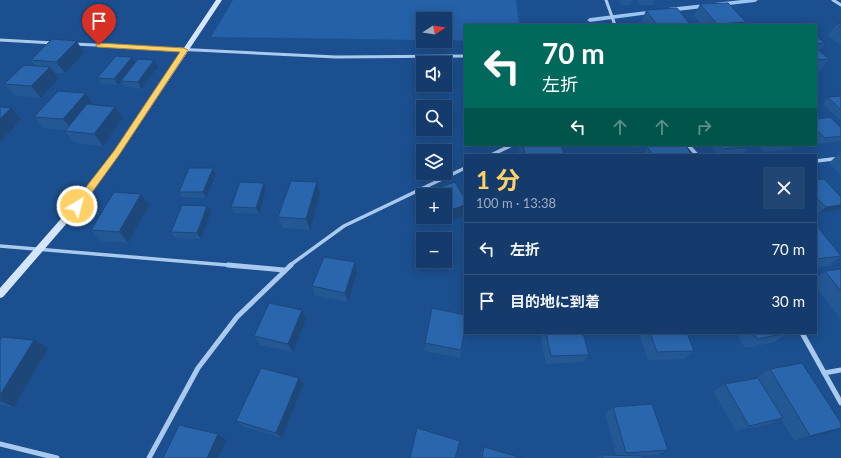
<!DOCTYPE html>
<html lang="ja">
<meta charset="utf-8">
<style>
body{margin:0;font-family:Lato,"Noto Sans JP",sans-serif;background:#214673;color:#f1f3f6;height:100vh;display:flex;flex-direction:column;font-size:15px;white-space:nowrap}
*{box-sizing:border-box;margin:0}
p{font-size:13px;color:#9dadc1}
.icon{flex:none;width:22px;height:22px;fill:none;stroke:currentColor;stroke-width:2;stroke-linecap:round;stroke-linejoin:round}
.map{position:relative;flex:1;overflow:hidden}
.panel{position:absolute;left:464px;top:154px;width:353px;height:180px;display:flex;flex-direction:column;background:#143b6b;border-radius:0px;box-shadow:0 2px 10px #0003,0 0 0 1px #33557e}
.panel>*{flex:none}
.banner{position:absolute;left:464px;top:24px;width:353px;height:122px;border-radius:0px;box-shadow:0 2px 10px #0003,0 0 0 1px #33557e;background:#00695c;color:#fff;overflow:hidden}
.needle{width:26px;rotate:78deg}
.controls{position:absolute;left:416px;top:12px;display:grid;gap:8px}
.controls a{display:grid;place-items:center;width:36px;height:36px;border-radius:0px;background:#143b6b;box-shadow:0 2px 10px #0003,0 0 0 1px #33557e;font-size:20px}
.pin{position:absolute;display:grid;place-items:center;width:34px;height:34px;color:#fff;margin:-41px -17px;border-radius:50% 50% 50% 0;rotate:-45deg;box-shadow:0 0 4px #0007}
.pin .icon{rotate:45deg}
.me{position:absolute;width:44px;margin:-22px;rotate:37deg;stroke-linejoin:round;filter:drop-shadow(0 0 3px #0008)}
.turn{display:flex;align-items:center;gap:14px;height:84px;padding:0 12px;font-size:18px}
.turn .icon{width:52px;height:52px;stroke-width:2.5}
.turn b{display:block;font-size:28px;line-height:34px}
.lanes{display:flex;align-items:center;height:38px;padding:0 12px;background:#0003;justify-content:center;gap:20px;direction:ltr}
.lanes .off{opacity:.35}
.round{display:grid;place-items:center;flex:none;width:42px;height:42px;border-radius:0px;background:#214673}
.headline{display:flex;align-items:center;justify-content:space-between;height:68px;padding:0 12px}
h1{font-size:24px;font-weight:700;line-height:30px;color:#ffd166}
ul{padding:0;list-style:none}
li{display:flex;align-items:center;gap:12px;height:52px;padding:0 12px;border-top:1px solid #33557e}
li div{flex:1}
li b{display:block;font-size:15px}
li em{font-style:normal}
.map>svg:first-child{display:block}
.green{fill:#2461a8}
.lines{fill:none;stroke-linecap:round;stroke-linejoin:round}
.stream{fill:#9cc4f0;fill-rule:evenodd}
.street-far2{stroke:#a9c9ee;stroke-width:3}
.street-far1{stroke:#a9c9ee;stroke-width:3.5}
.street{stroke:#a9c9ee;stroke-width:5}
.secondary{fill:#d6e6fa;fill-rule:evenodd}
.wall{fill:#245895}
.shaded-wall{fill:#1d4779}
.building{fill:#2a66ad;stroke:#1d4779}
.route{fill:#ffd166;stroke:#a68842}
</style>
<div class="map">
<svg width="841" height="458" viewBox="0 0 841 458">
<rect width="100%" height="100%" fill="#1b4f8f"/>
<path class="green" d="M233,0H516L519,25H465V41L445,40V19H423V40L211,37Z"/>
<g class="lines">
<path class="stream" d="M742,0H758L755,2L668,12L665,10L668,8Z
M655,10L658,12L657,13L590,22L587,20L590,18Z"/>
<path class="street-far2" d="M606,0L615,25
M833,0L841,5
M0,40L54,43
M74,44L336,57L465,56"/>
<path class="street-far1" d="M688,145L697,155
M491,155L512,145
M816,161L841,158
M0,246L239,266
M289,266L344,226L465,168"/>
<path class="street" d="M228,265L284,270
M802,333L841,403
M824,373L841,370
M0,444L57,458
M149,458L198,368L237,317L291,265"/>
<path class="secondary" d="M216,0H222L119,155L80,208L3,297L0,298V288L74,204L115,151Z"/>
</g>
<path class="wall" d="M618,0H632L630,5H621Z
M638,0H655L653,5H640Z
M700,4L746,22L744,25H702L694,16Z
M646,10L690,24V25H644L642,21Z
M841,23V46L828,35L837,24Z
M816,36L825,43L819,51L829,59L820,71H816Z
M84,53L65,73H54L59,78L41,98L14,95L4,84L36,66L31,60Z
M132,57L135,64L118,85L102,84L97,78Z
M158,67L141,89L125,87L121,81Z
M86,93L94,105L115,107L123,118L103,146L74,143L65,131L66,130L44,128L34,117Z
M841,96V120H840L823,104L828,97Z
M816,119L841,128V141L819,144L816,141Z
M520,145H560L565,155H518V154Z
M565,145H581L566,147Z
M633,145H658L635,148Z
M710,145H746L747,147L743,153L718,155Z
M759,145H795L791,149L764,152Z
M647,147L692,155H621L644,153Z
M841,151V176L829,163Z
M213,168L216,174L206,198L182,197L179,192Z
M816,180L841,197V209L819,213L816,210Z
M266,189L259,214L234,213L231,207Z
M428,191L465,199L440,224L436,217H445V195H428Z
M320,193L310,230L283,228L278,217Z
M141,194L149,205L128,243L101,241L91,230Z
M211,212L201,239L175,238L171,232Z
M816,225L841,256L827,266L816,267Z
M841,269V319L816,287V278L825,271Z
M357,272L348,302L315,296L312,286Z
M306,319L293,352L260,345L254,336Z
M465,327L460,358L424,351L425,343Z
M540,333H583L589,355L583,362L546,364Z
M639,333H687L694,351L684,359L648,360Z
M736,333H788L775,342L745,348Z
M0,340L48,348L14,407L0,405Z
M770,369L826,433L794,441L781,419L769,424L736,431L713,391L725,384L757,378V377Z
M303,385L282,438L244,427L236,421Z
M613,407L668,450L657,455L637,456L643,458H597L602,455H616L605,413Z
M484,447L522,458H480L481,452Z"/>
<path class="shaded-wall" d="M77,41L84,53L65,73L56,62Z
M132,57L135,64L118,85L114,79Z
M154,60L158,67L141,89L138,82Z
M50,67L59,78L41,98L31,86Z
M86,93L94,105L73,130L63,119Z
M115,107L123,118L103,146L94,134Z
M11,108L21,119L0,142V119Z
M213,168L216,174L206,198L203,192Z
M317,182L320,193L310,230L306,219Z
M264,183L266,189L259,214L256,208Z
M141,194L149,205L128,243L119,232Z
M465,205V215L440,224V217H445V212Z
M841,205V209L819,213L826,207Z
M207,206L211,212L201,239L197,233Z
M355,262L357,272L348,302L345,293Z
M302,310L306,319L293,352L288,344Z
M34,340L48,348L14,407L0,401V395Z
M299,378L303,385L282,438L276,433Z
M841,428L826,433L794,441L810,436Z
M218,434L226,440L218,458H207Z"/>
<path class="building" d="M728,3L746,22L717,24L700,4Z
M677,8L690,24L657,25L646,10Z
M841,23V27L837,24Z
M816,36L825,43L816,44Z
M52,39L77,41L56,62L31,60Z
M816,48L829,59L816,60Z
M116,56L132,57L114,79L97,78Z
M138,59L154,60L138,82L121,81Z
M24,65L50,67L31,86L4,84Z
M58,91L86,93L63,119L34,117Z
M841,96V110L828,97Z
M87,104L115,107L94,134L65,131Z
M0,107L11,108L0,119Z
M830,117L841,128V136L825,138L816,129V119Z
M522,145H560L565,155H526Z
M662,145H685L692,155H653L647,147Z
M719,145H746L747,147L722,149Z
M644,152L646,155H621Z
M189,168H213L203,192H179Z
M824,179L841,197V205L826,207L816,197V180Z
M291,181L317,182L306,219L278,217Z
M240,182L264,183L256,208L231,207Z
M455,182L465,199V205L445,212V195H430L428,191Z
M114,192L141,194L119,232L91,230Z
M182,205L207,206L197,233L171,232Z
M816,225L841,256L816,259Z
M324,257L355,262L345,293L312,286Z
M841,269V291L825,271Z
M269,303L302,310L288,344L254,336Z
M432,308L465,315V327L461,350L425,343Z
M546,333H583L589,355L551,356Z
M650,333H687L694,351L657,352Z
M753,333H788L757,339Z
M2,337L34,340L0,395V340Z
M802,363L841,423V428L810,436L770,369Z
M261,368L299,378L276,433L236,421Z
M758,378L783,418L749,426L725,384Z
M652,404L668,450L626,453L613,407Z
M179,425L218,434L207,458H163Z
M417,428L460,441L455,458H410Z
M484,447L522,458H482Z
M602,455L642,456L643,458H603Z"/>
<path class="route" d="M99,43L184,48L188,50L119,155L80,209H73L72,206L73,204L114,151L180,52L97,47L96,45Z"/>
</svg>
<div class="controls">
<a><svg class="needle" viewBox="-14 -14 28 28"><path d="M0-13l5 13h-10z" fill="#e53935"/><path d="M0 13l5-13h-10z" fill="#9dadc1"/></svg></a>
<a><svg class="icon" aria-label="sound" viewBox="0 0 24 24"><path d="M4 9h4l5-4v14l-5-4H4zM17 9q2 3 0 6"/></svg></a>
<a><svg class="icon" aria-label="search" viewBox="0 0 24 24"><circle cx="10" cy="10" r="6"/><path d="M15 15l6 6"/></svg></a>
<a><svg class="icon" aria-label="layers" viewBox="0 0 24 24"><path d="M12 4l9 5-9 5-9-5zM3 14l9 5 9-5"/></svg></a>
<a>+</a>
<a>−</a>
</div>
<div class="pin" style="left:99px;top:45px;background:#d93025"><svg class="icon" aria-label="arrive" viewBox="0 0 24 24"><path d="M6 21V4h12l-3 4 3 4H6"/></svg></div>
<svg class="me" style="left:77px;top:206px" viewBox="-20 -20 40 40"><circle r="17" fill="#ffd166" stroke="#fff" stroke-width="3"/><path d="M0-11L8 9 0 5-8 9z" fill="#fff"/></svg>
<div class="banner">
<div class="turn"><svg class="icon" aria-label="left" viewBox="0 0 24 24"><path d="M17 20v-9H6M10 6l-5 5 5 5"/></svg><div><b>70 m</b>左折</div></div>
<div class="lanes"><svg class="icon" aria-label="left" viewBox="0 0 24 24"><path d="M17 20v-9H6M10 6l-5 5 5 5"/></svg><svg class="icon off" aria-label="ahead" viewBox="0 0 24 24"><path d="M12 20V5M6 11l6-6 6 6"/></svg><svg class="icon off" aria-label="ahead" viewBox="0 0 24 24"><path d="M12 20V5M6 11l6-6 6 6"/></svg><svg class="icon off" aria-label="right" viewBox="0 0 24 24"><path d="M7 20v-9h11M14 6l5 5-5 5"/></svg></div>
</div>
<section class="panel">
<div class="headline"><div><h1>1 分</h1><p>100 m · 13:38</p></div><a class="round"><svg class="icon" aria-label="close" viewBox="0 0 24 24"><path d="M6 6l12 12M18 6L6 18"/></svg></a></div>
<ul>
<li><svg class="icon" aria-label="left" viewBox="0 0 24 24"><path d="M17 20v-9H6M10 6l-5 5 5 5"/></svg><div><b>左折</b></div><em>70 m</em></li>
<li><svg class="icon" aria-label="arrive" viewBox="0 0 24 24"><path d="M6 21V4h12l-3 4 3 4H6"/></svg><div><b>目的地に到着</b></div><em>30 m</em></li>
</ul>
</section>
</div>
